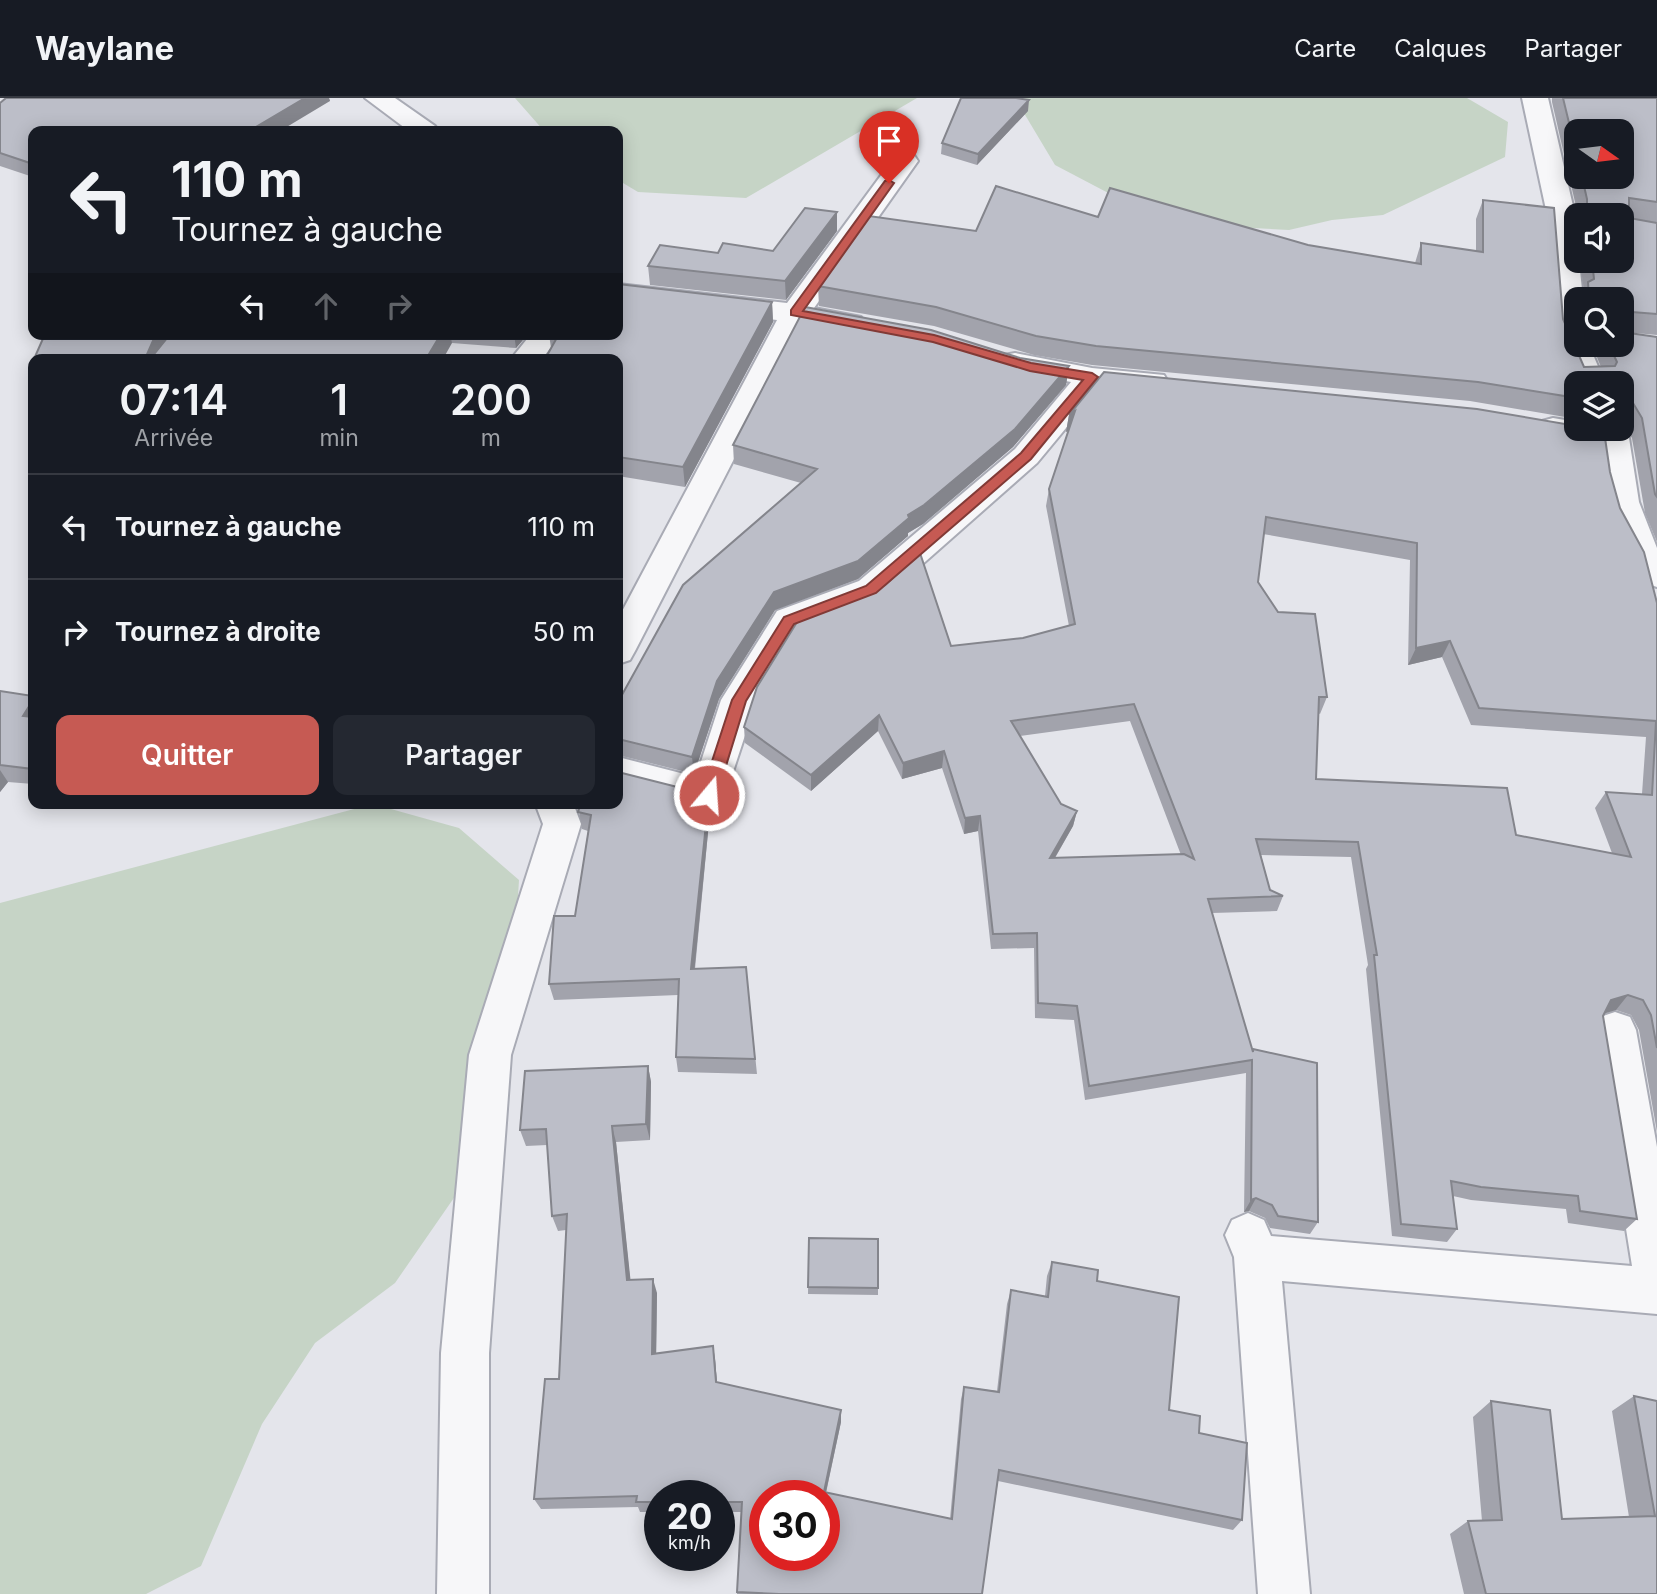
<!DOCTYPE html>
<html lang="fr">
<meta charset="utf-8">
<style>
body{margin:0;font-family:Inter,sans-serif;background:#242831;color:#f1f3f6;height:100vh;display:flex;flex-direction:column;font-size:26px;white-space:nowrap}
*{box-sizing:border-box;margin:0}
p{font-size:23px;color:#9ea1a6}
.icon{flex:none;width:38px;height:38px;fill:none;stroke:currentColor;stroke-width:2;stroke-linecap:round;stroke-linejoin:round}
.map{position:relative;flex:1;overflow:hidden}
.drawer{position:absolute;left:28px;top:256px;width:595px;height:455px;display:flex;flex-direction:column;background:#171b24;border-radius:14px;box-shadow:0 4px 18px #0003}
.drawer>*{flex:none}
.guide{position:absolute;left:28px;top:28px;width:595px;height:214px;border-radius:14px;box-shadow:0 4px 18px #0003;background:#171b24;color:#f1f3f6;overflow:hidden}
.needle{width:46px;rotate:104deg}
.fabs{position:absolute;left:1564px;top:21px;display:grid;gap:14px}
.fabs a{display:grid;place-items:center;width:70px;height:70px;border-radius:14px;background:#171b24;box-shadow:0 4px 18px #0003;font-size:35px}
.speed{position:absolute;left:644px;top:1382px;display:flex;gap:14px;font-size:35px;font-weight:700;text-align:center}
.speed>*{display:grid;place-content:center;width:91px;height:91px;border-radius:50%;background:#171b24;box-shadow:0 4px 18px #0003;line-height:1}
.speed small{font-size:18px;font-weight:400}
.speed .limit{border:10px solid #d22;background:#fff;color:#111}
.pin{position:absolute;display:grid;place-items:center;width:60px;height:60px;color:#fff;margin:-72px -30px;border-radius:50% 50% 50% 0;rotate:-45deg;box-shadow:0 0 7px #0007}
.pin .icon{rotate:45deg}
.me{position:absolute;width:77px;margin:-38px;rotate:18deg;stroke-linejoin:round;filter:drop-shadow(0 0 5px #0008)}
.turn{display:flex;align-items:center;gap:24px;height:147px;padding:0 28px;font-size:32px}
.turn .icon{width:91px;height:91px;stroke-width:2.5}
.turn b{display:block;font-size:49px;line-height:60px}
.lanes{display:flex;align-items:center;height:66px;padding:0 28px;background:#0003;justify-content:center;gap:35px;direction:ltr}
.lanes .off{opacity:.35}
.eta{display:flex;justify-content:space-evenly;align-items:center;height:119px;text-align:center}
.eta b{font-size:42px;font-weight:600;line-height:49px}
.action{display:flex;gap:14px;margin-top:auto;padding:14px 28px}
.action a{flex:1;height:80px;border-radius:14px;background:#c65a53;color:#fff;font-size:28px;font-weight:600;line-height:80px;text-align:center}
.action a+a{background:#242831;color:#f1f3f6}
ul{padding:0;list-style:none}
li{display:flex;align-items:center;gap:21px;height:105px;padding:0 28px;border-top:2px solid #363941}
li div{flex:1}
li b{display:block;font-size:26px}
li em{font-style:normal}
header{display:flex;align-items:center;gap:42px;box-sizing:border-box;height:98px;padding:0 35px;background:#171b24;border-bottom:2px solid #363941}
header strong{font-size:33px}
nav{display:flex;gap:38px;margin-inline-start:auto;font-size:24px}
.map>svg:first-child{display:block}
.green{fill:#c6d4c6}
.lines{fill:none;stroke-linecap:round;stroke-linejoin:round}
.minor-casing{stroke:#a9abb5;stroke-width:4}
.minor{fill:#f7f7f9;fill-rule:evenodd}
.wall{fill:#a2a3ac;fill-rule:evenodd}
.shaded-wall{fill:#84858c}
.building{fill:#bcbec8;stroke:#84858c;stroke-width:2;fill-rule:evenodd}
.route{fill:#c65a53;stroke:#813a36;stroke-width:2}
</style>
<header>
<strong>Waylane</strong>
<nav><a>Carte</a><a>Calques</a><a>Partager</a></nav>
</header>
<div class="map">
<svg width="1657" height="1496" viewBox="0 0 1657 1496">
<rect width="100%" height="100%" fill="#e4e5eb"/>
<path class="green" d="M515,0H917L746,100L638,94L618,82V33H544Z
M1015,0H1467L1508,24L1505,59L1383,117L1332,122L1289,132L1234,129L1114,98L1055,67Z
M373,706L459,730L519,782L509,941L476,1068L395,1185L315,1245L262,1326L201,1468L146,1496H0V805Z"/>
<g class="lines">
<defs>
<path id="minor" d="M365,0H395L435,28L439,33H409Z
M1522,0H1548L1576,121L1577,163H1579L1583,201H1577V247H1589L1605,285H1577V288L1557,240L1548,121Z
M905,55L914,57L918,63L814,210L861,219L866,225L861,231L851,234L804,225L635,553L630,562L618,566V521L777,222L618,203V186L787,205L896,57Z
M531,236H561L542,261H511Z
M1015,255L1092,270L1164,277L1168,284L1164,291L1153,294L1100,289L1037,365L883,501L801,531L756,604L722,707L709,712L618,688V659L696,679L721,602L777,513L859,483L1015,351L1071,284L1004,271L1000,264L1004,257Z
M1553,320L1577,324V331H1622V327L1629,340L1639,404L1657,450V489L1645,485L1613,426L1604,391L1598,348L1542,337L1538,330L1542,323Z
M535,705H573L581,726L511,957L489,1255V1496H437L441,1255L469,957L543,726Z
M1615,914L1630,919L1636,932L1657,1049V1216L1282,1183L1310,1496H1258L1234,1159L1225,1137L1232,1122L1248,1115L1264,1122L1271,1138L1632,1168L1594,932L1600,919Z"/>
</defs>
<use href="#minor" class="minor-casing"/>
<use href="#minor" class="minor"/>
</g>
<path class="wall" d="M6,0H329L330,3L33,33V79L0,68V5Z
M1552,0H1657V237L1624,234L1657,239V444L1645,415L1632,340L1622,325V285H1577V321L1470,303L1092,267L1034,257L934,228L819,208L818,188L976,133L1098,119L1308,147L1415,165L1421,145L1476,153V121L1483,102L1563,221L1584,269H1601L1592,247H1622V201H1581L1584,193L1580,163H1622V117H1578L1552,4ZM1577,33L1622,79H1577Z
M1028,13L977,67L941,56L942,45Z
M837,133L786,202L650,187L648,168L718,155L773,153Z
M772,204L773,224L685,389L618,378V261L551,250L549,236H618Z
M310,236H528L516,250L452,245L173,240H309Z
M1020,260L1069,268L1066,287L1013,349L923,426L908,435V438L858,481L775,512L719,601L694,676L618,657V604L801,385L734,366L733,347Z
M1069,317L1610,374L1620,410L1657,505V1034L1639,932L1631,917L1616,912L1605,915L1603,918L1637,1121L1624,1133L1568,1125L1566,1111L1471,1102L1453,1098L1457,1131L1447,1144L1392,1138L1366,871L1368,867L1351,759L1261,757L1270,792L1283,798L1277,813L1212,815L1252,952L1318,1124L1310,1136L1270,1130L1265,1120L1249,1113L1244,1114L1246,975L1085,1002L1074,922L1035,920L1034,850L991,851L978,733L964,736L942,670L902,681L878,633L811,693L745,645L744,629L951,548L1023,540L1069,528L1046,408L1049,391L1068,333L1066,334ZM1263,436L1410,462L1408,567L1442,559L1471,627L1646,639L1642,696L1606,694L1595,710L1612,755L1516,737L1316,681L1318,615L1320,616L1327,599L1258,484ZM1130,623L1181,757L1055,760L1073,728L1077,713L1061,706L1020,638Z
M0,593L33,598V686L8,684L0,694Z
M709,697L710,714L695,871L746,869L757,976L678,974L676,959L678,897L554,902L549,886L575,818L588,733L582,731L579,713L575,705H618Z
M648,968L651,984L650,1042L616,1044L630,1182L657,1195L656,1255L715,1261L717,1285L841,1312V1324L826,1395L950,1421L961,1301L964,1289L997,1293L1007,1206L1011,1192L1045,1198L1047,1178L1052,1164L1097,1183L1169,1312L1199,1335L1242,1422L1233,1432L998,1383L982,1496H737L741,1414H719V1398H660V1414H640L638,1409L541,1411L534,1401L559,1281L566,1132L558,1133L552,1118L547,1047L526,1048L520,1032Z
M809,1140L878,1190V1197L808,1196Z
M1634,1298L1657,1303V1496H1464L1450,1436L1468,1423H1482L1473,1319L1491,1303L1562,1421L1629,1419L1612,1313Z"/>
<path class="shaded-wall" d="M305,0H329L330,3L280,33H249Z
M1029,2L1028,13L977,67L978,56Z
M837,114V133L786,202L785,183Z
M772,204L773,224L685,389L683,369Z
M1632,214L1626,225H1629L1622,238V226Z
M156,236H174L164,261H145Z
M441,236H450L452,245L443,261H426Z
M514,236H528L516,250Z
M1069,268L1066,287L1013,349L923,426L908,435V438L858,481L775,512L719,601L694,676L692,659L717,583L774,494L908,417Z
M1633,305L1622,325L1629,309Z
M1075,313L1072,330L1066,334L1069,317Z
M1450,543L1442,559L1408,567L1416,550Z
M33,602V634L23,618Z
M879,617L878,633L811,693V677Z
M944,653L942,670L902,681L903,665Z
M0,672L8,684L0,694Z
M709,697L710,714L693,886L691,871Z
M1077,713L1073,728L1046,775L1050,760Z
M980,718L978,733L964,736L965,720Z
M1628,897L1616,912L1599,917L1611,902Z
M648,968L651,984L650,1042L646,1026Z
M612,1028L616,1044L632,1196L627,1182Z
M1256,1100L1249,1113L1244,1114L1251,1102Z
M653,1181L657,1195L656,1268L652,1256Z
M713,1248L715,1261L718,1297L716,1284Z
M841,1312V1324L824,1403V1394Z"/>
<path class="building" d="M6,0H305L249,33H33V66L0,55V5Z
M961,0H1016L1029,2L978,56L942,45Z
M1563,0H1657V104L1629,100V120L1657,125V216L1632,214L1629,216V225L1622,226V201H1589L1588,184L1594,181L1592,163H1622V117H1587V101L1582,79H1622V33H1577V58Z
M996,88L1098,119L1110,90L1308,147L1421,166V145L1483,154V102L1554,110L1563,221L1584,269L1615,268L1617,264L1609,247H1622V234L1657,239V399L1655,396L1642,320L1633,305L1629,309H1622V285H1577V300L1478,284L1096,248L1036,238L936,209L818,188L869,118L976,133Z
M805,110L837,114L785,183L648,168L660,147L718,155L723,145L773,153Z
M618,186L772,204L683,369L618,359V261H545L559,236H618Z
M805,209L931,232L1020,260L1069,268L1015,331L924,407L908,417L909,420L858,463L774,494L717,583L692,659L618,641V604L683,487L817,371L733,347Z
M45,236H156L145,261H34Z
M310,236H441L426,261H150L167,240H309Z
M1104,274L1477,311L1577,328V331H1591L1604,333L1610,374L1620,410L1644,454L1657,505V950L1651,917L1643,902L1628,897L1611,902L1603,918L1637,1121L1580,1113L1578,1098L1481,1089L1451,1083L1457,1131L1401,1126L1374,857H1377L1358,744L1256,741L1270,792L1283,798L1208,801L1253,954V951L1317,965L1318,1124L1278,1118L1272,1107L1256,1100L1251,1102L1252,962L1089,988L1077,908L1038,905L1037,835L993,836L980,718L965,720L944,653L903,665L879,617L811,677L744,629L757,589L802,516L885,487L920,455L951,548L1023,540L1075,526L1049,391L1075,313L1069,317ZM1266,419L1417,445L1416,550L1450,543L1479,610L1656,623L1652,697L1606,694L1631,759L1516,737L1507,690L1316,681L1319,599H1327L1315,516L1278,514L1258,484ZM1134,606L1194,761L1184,756L1050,760L1077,713L1061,706L1011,623Z
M0,593L33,598V602L23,618L33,619V671L0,667Z
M618,674L709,697L691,871L746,869L755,961L676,959L679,881L549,886L554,818H575L591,717L578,714L580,708L579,705H618Z
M648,968L646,1026L612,1028L627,1182L653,1181L652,1256L713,1248L716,1284L841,1312L824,1394L952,1421L964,1289L999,1294L1011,1192L1048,1199L1052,1164L1098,1172L1097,1183L1179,1199L1169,1312L1200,1318L1199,1335L1247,1345L1242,1422L999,1372L982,1496H779L737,1494L742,1404H719V1398H660V1404H636L637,1398L534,1401L545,1281H559L567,1116L552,1118L546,1031L520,1032L525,973ZM765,1398H824V1458H765Z
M809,1140L878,1141V1190L808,1189Z
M1634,1298L1657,1303V1496H1486L1468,1423L1502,1422L1491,1303L1550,1312L1562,1421L1655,1418Z"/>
<path class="route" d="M889,82L894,85L803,213L934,237L1031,265L1092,275L1098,279L1031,361L876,495L794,526L746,603L717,697L709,703L701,697L732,602L784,519L866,488L1021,355L1083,282L1030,273L933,244L791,217V212L885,83Z"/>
</svg>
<div class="fabs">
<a><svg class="needle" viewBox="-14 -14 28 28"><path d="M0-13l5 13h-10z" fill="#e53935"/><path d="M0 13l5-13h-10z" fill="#9ea1a6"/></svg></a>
<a><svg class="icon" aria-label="sound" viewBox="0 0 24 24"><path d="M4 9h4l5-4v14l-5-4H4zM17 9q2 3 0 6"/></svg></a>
<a><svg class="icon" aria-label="search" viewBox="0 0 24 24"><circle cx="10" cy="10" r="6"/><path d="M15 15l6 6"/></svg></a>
<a><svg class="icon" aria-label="layers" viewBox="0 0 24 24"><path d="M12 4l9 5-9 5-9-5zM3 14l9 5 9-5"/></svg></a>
</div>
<div class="speed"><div>20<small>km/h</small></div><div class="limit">30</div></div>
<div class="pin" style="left:889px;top:85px;background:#d93025"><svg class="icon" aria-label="arrive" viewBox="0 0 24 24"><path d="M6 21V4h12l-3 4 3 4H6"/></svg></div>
<svg class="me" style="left:709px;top:697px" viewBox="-20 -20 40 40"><circle r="17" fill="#c65a53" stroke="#fff" stroke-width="3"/><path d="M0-11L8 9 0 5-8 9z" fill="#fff"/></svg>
<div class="guide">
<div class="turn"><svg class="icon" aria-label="left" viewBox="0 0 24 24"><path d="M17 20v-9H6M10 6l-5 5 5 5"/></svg><div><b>110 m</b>Tournez à gauche</div></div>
<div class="lanes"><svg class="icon" aria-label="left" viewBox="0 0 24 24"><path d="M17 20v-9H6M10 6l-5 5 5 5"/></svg><svg class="icon off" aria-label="ahead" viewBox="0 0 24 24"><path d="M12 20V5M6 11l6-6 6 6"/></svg><svg class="icon off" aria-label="right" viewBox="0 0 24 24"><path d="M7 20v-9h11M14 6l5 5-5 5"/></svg></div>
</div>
<section class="drawer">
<div class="eta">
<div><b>07:14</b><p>Arrivée</p></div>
<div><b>1</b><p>min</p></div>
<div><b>200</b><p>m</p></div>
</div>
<ul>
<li><svg class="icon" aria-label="left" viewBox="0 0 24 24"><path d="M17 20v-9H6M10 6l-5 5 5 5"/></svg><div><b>Tournez à gauche</b></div><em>110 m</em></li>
<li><svg class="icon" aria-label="right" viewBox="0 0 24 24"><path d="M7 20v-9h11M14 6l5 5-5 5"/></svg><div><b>Tournez à droite</b></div><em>50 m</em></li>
</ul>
<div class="action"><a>Quitter</a><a>Partager</a></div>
</section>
</div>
